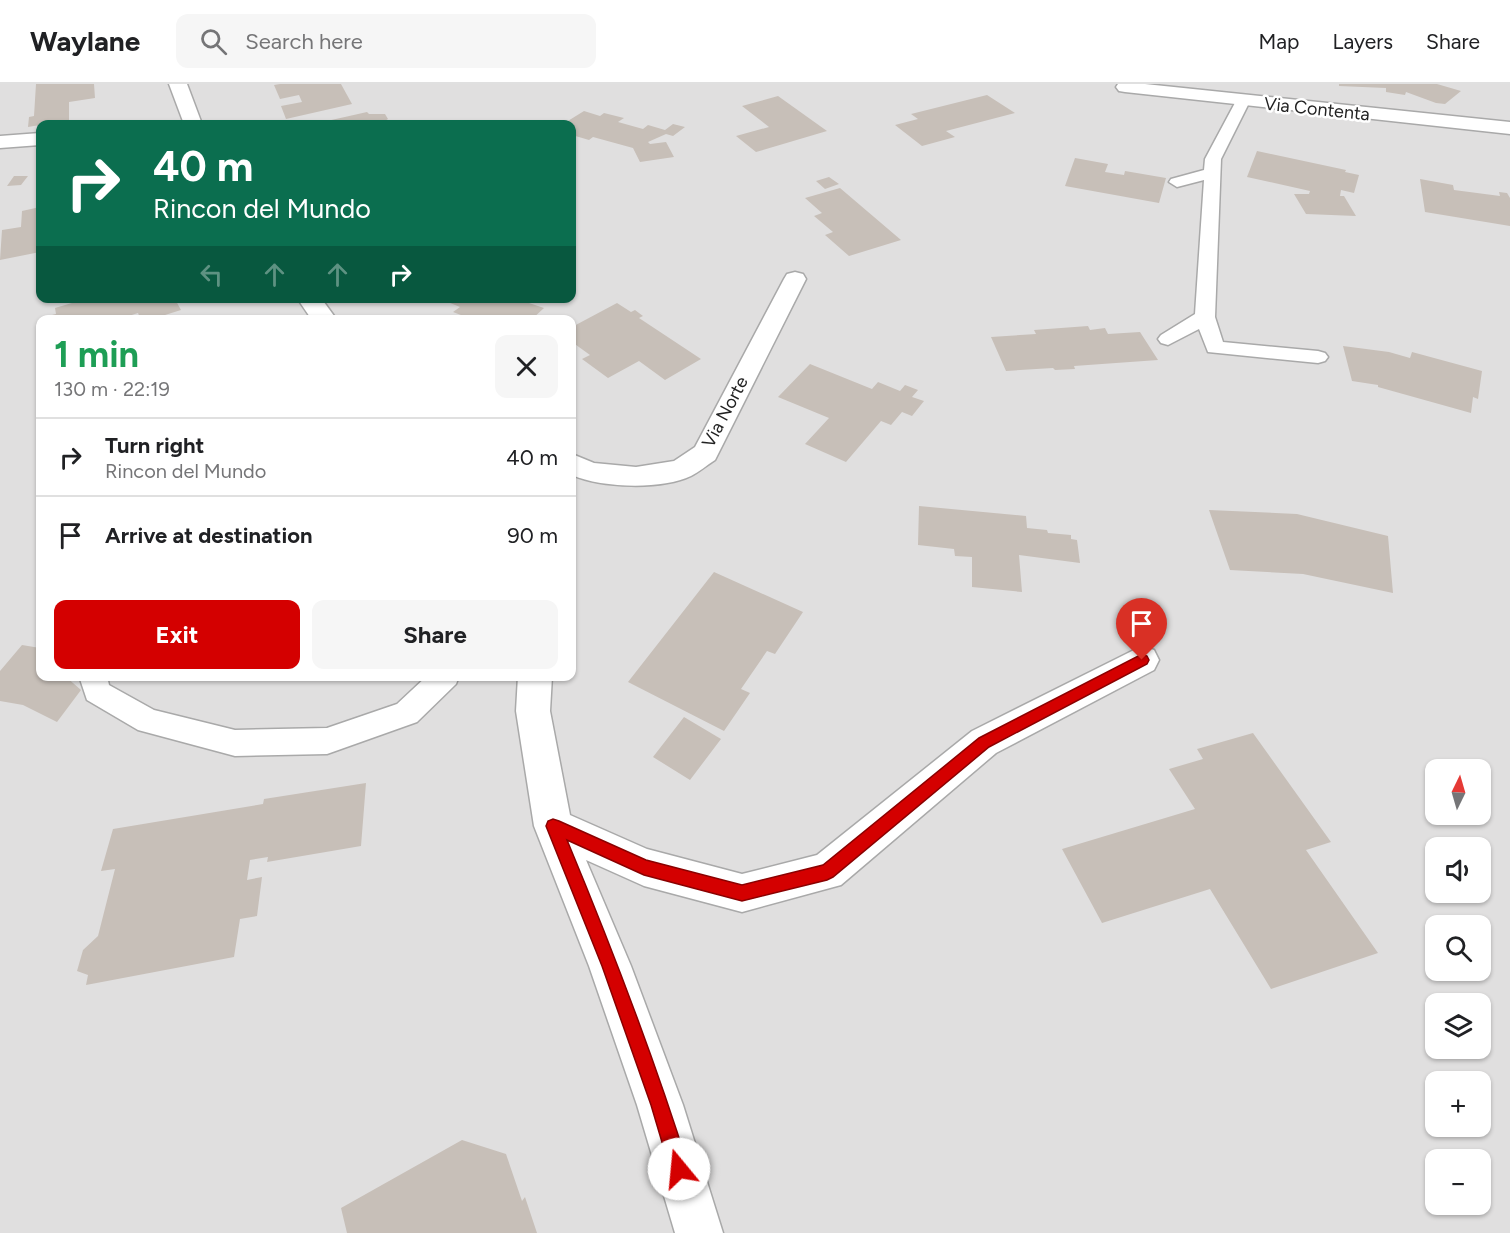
<!DOCTYPE html>
<meta charset="utf-8">
<style>
body{margin:0;font-family:Figtree,sans-serif;background:#f6f6f6;color:#202124;height:100vh;display:flex;flex-direction:column;font-size:22px;white-space:nowrap}
*{box-sizing:border-box;margin:0}
p{font-size:20px;color:#757577}
.icon{flex:none;width:33px;height:33px;fill:none;stroke:currentColor;stroke-width:2;stroke-linecap:round;stroke-linejoin:round}
.map{position:relative;flex:1;overflow:hidden}
.details{position:absolute;left:36px;top:231px;width:540px;height:366px;display:flex;flex-direction:column;background:#fff;border-radius:12px;box-shadow:0 2px 4px #0004}
.details>*{flex:none}
.hud{position:absolute;left:36px;top:36px;width:540px;height:183px;border-radius:12px;box-shadow:0 2px 4px #0004;background:#0b6e4f;color:#fff;overflow:hidden}
.needle{width:39px;rotate:5deg}
.tools{position:absolute;left:1425px;top:675px;display:grid;gap:12px}
.tools a{display:grid;place-items:center;width:66px;height:66px;border-radius:12px;background:#fff;box-shadow:0 2px 4px #0004;font-size:30px}
.pin{position:absolute;display:grid;place-items:center;width:51px;height:51px;color:#fff;margin:-62px -26px;border-radius:50% 50% 50% 0;rotate:-45deg;box-shadow:0 0 6px #0007}
.pin .icon{rotate:45deg}
.me{position:absolute;width:66px;margin:-33px;rotate:343deg;stroke-linejoin:round;filter:drop-shadow(0 0 4px #0008)}
.turn{display:flex;align-items:center;gap:21px;height:126px;padding:0 18px;font-size:27px}
.turn .icon{width:78px;height:78px;stroke-width:2.5}
.turn b{display:block;font-size:42px;line-height:51px}
.lanes{display:flex;align-items:center;height:57px;padding:0 18px;background:#0003;justify-content:center;gap:30px;direction:ltr}
.lanes .off{opacity:.35}
.round{display:grid;place-items:center;flex:none;width:63px;height:63px;border-radius:12px;background:#f6f6f6}
.overview{display:flex;align-items:center;justify-content:space-between;height:102px;padding:0 18px}
h1{font-size:36px;font-weight:700;line-height:45px;color:#1e9e55}
.cta{display:flex;gap:12px;margin-top:auto;padding:12px 18px}
.cta a{flex:1;height:69px;border-radius:12px;background:#d40000;color:#fff;font-size:24px;font-weight:700;line-height:69px;text-align:center}
.cta a+a{background:#f6f6f6;color:#202124}
ul{padding:0;list-style:none}
li{display:flex;align-items:center;gap:18px;height:78px;padding:0 18px;border-top:2px solid #e0e0e0}
li div{flex:1}
li b{display:block;font-size:22px}
li em{font-style:normal}
header{display:flex;align-items:center;gap:36px;box-sizing:border-box;height:84px;padding:0 30px;background:#fff;border-bottom:2px solid #e0e0e0}
header strong{font-size:28px}
nav{display:flex;gap:33px;margin-inline-start:auto;font-size:21px}
.search{width:420px;height:54px;background:#f6f6f6;display:flex;align-items:center;gap:15px;box-sizing:border-box;padding:0 21px;border-radius:12px;color:#757577;font-size:22px}
.map>svg:first-child{display:block}
.residential{fill:#e0dfdf;fill-rule:evenodd}
.building{fill:#c7bfb8}
.lines{fill:none;stroke-linecap:round;stroke-linejoin:round}
.lane-casing{stroke:#a9a9a9;stroke-width:3}
.street-casing{stroke:#a9a9a9;stroke-width:3}
.lane{fill:#fff;fill-rule:evenodd}
.street{fill:#fff;fill-rule:evenodd}
.route{fill:#d40000;stroke:#8a0000;stroke-width:1.5}
.labels{text-anchor:middle;stroke-width:5;stroke-linejoin:round;paint-order:stroke}
.far-street-label{font-size:18px;fill:#222;stroke:#fff}
</style>
<header>
<strong>Waylane</strong>
<div class="search"><svg class="icon" aria-label="search" viewBox="0 0 24 24"><circle cx="10" cy="10" r="6"/><path d="M15 15l6 6"/></svg>Search here</div>
<nav><a>Map</a><a>Layers</a><a>Share</a></nav>
</header>
<div class="map">
<svg width="1510" height="1149" viewBox="0 0 1510 1149">
<rect width="100%" height="100%" fill="#f2efe9"/>
<path class="residential" d="M0,0H1510V1149H0ZM40,40H572V214H40ZM40,236H572V592H40ZM1436,686H1480V730H1436ZM1436,764H1480V808H1436ZM1436,842H1480V886H1436ZM1436,920H1480V964H1436ZM1436,998H1480V1042H1436ZM1436,1076H1480V1120H1436Z"/>
<path class="building" d="M36,0H94L95,14L69,18V36L28,43L29,33L34,32Z
M280,0H341L352,20L286,35L281,22L302,18L299,11L280,15L274,1Z
M1339,0H1437L1461,7L1445,20L1436,19L1406,8L1405,11L1386,8V4L1339,2Z
M987,11L1015,29L946,47L955,53L922,62L895,41L918,35L911,30Z
M778,12L827,47L756,68L736,52L769,43L742,22Z
M584,27L600,32L604,29L624,34L618,38L643,45L648,41L665,46L673,40L685,43L673,52L666,50L648,58L650,60L666,58L674,73L640,78L633,64L593,53L589,56L572,51V40H563Z
M367,28L369,30H385L388,35L380,40H328L327,37Z
M1257,67L1346,86L1345,88L1359,91L1354,109L1341,106L1340,112H1344L1356,132L1306,130L1294,110H1309L1310,107L1247,93Z
M1075,74L1108,80L1105,88L1124,91L1125,87L1166,94L1159,119L1065,102Z
M14,92H28L21,101L7,102Z
M829,93L839,100L825,105L816,97Z
M1420,95L1453,101L1454,106L1500,112L1499,108L1507,109L1510,114V142L1425,128Z
M840,104L901,156L849,172L825,151L833,148L814,132L822,129L805,114Z
M40,123V168L0,176L2,146L21,143L22,127Z
M81,214H183V215L176,217L181,226L149,236H141L138,229L116,236H45L44,233L56,230L55,224L82,216Z
M438,214H525L528,216L526,218L544,224L531,236H474L453,228L460,223Z
M617,219L631,228L635,226L643,232L639,234L701,275L665,296L639,277L608,294L582,275L590,271L572,258V243Z
M1088,242L1090,246L1105,244L1108,250L1140,248L1158,276L1074,282L1075,285L1055,286L1053,284L1006,287L991,253L1036,250L1034,246Z
M1343,262L1389,268L1410,274L1412,268L1482,287L1478,315L1473,313L1471,329L1378,303V301L1352,297Z
M810,280L872,305L878,298L900,307L905,301L918,306L912,313L924,317L912,332L902,328L891,341L881,337L846,378L805,360L829,334L778,313Z
M919,422L1026,432L1027,444L1047,446L1048,449L1071,451V455L1077,456L1080,479L1019,471L1022,508L972,503V473L955,472L954,465L918,461Z
M1209,426L1297,430L1388,452L1393,509L1303,490L1230,486Z
M714,488L803,528L775,570L767,567L741,605L750,609L724,647L628,598Z
M22,561L40,564V592H65L81,606L57,638L23,621L0,617V587Z
M684,633L721,655L690,696L653,673Z
M1253,649L1331,758L1306,766L1378,869L1271,905L1210,805L1102,839L1062,765L1195,725L1169,685L1203,675L1197,665Z
M366,699L361,762L267,778L268,773L250,776L247,796L262,793L257,832L240,835L234,873L86,901L88,891L77,887L83,866L98,852L115,785L101,787L113,745L263,720L264,715Z
M462,1056L506,1070L522,1117L525,1113L537,1149H347L341,1124Z"/>
<g class="lines">
<defs>
<path id="lane" d="M1243,13L1250,17L1221,75L1215,233L1223,258L1318,267L1325,269L1328,273L1325,277L1318,279L1208,268L1199,245L1168,261L1161,259L1158,255L1161,251L1195,230L1204,96L1177,103L1169,98L1171,95L1204,86L1205,75L1236,17Z
M79,592H107L109,601L154,626L235,646L327,644L397,620L427,592H459L456,600L417,638L327,670L235,672L138,646L87,616Z"/>
<path id="street" d="M169,0H187L202,40H184Z
M1118,0H1145L1510,38V50L1125,8L1119,7L1116,3Z
M40,49V61L0,64V52Z
M795,188L803,190L806,195L715,376C707,381 699,388 691,392C662,406 601,404 572,391V370L594,379L636,383L674,377L695,363L784,195L787,190Z
M297,214H321L337,236H312Z
M1142,562L1154,566L1159,576L1154,586L996,669L841,801L742,828L644,802L586,776L631,882L683,1021L723,1149H675L637,1021L589,882L534,742L516,627L518,592H552L550,627L570,731L647,765L742,790L817,771L972,647Z"/>
</defs>
<use href="#lane" class="lane-casing"/>
<use href="#street" class="street-casing"/>
<use href="#lane" class="lane"/>
<use href="#street" class="street"/>
</g>
<path class="route" d="M1142,570L1147,572L1149,576L1147,580L989,663L833,793L827,796L742,817L644,791L567,756C612,864 654,973 689,1085L686,1092L679,1094L672,1092L651,1021L602,882L546,742L548,737L553,735L559,737L646,776L742,801L823,781L979,654Z"/>
<g class="labels">
<g class="far-street-label">
<text transform="translate(1317 25) rotate(6)" y="6">Via Contenta</text>
<text transform="translate(725 328) rotate(-62)" y="6">Via Norte</text>
</g>
</g>
</svg>
<div class="tools">
<a><svg class="needle" viewBox="-14 -14 28 28"><path d="M0-13l5 13h-10z" fill="#e53935"/><path d="M0 13l5-13h-10z" fill="#757577"/></svg></a>
<a><svg class="icon" aria-label="sound" viewBox="0 0 24 24"><path d="M4 9h4l5-4v14l-5-4H4zM17 9q2 3 0 6"/></svg></a>
<a><svg class="icon" aria-label="search" viewBox="0 0 24 24"><circle cx="10" cy="10" r="6"/><path d="M15 15l6 6"/></svg></a>
<a><svg class="icon" aria-label="layers" viewBox="0 0 24 24"><path d="M12 4l9 5-9 5-9-5zM3 14l9 5 9-5"/></svg></a>
<a>+</a>
<a>−</a>
</div>
<div class="pin" style="left:1142px;top:576px;background:#d93025"><svg class="icon" aria-label="arrive" viewBox="0 0 24 24"><path d="M6 21V4h12l-3 4 3 4H6"/></svg></div>
<svg class="me" style="left:679px;top:1085px" viewBox="-20 -20 40 40"><circle r="19" fill="#fff"/><path d="M0-13L10 11 0 6-10 11z" fill="#d40000"/></svg>
<div class="hud">
<div class="turn"><svg class="icon" aria-label="right" viewBox="0 0 24 24"><path d="M7 20v-9h11M14 6l5 5-5 5"/></svg><div><b>40 m</b>Rincon del Mundo</div></div>
<div class="lanes"><svg class="icon off" aria-label="left" viewBox="0 0 24 24"><path d="M17 20v-9H6M10 6l-5 5 5 5"/></svg><svg class="icon off" aria-label="ahead" viewBox="0 0 24 24"><path d="M12 20V5M6 11l6-6 6 6"/></svg><svg class="icon off" aria-label="ahead" viewBox="0 0 24 24"><path d="M12 20V5M6 11l6-6 6 6"/></svg><svg class="icon" aria-label="right" viewBox="0 0 24 24"><path d="M7 20v-9h11M14 6l5 5-5 5"/></svg></div>
</div>
<section class="details">
<div class="overview"><div><h1>1 min</h1><p>130 m · 22:19</p></div><a class="round"><svg class="icon" aria-label="close" viewBox="0 0 24 24"><path d="M6 6l12 12M18 6L6 18"/></svg></a></div>
<ul>
<li><svg class="icon" aria-label="right" viewBox="0 0 24 24"><path d="M7 20v-9h11M14 6l5 5-5 5"/></svg><div><b>Turn right</b><p>Rincon del Mundo</p></div><em>40 m</em></li>
<li><svg class="icon" aria-label="arrive" viewBox="0 0 24 24"><path d="M6 21V4h12l-3 4 3 4H6"/></svg><div><b>Arrive at destination</b></div><em>90 m</em></li>
</ul>
<div class="cta"><a>Exit</a><a>Share</a></div>
</section>
</div>
